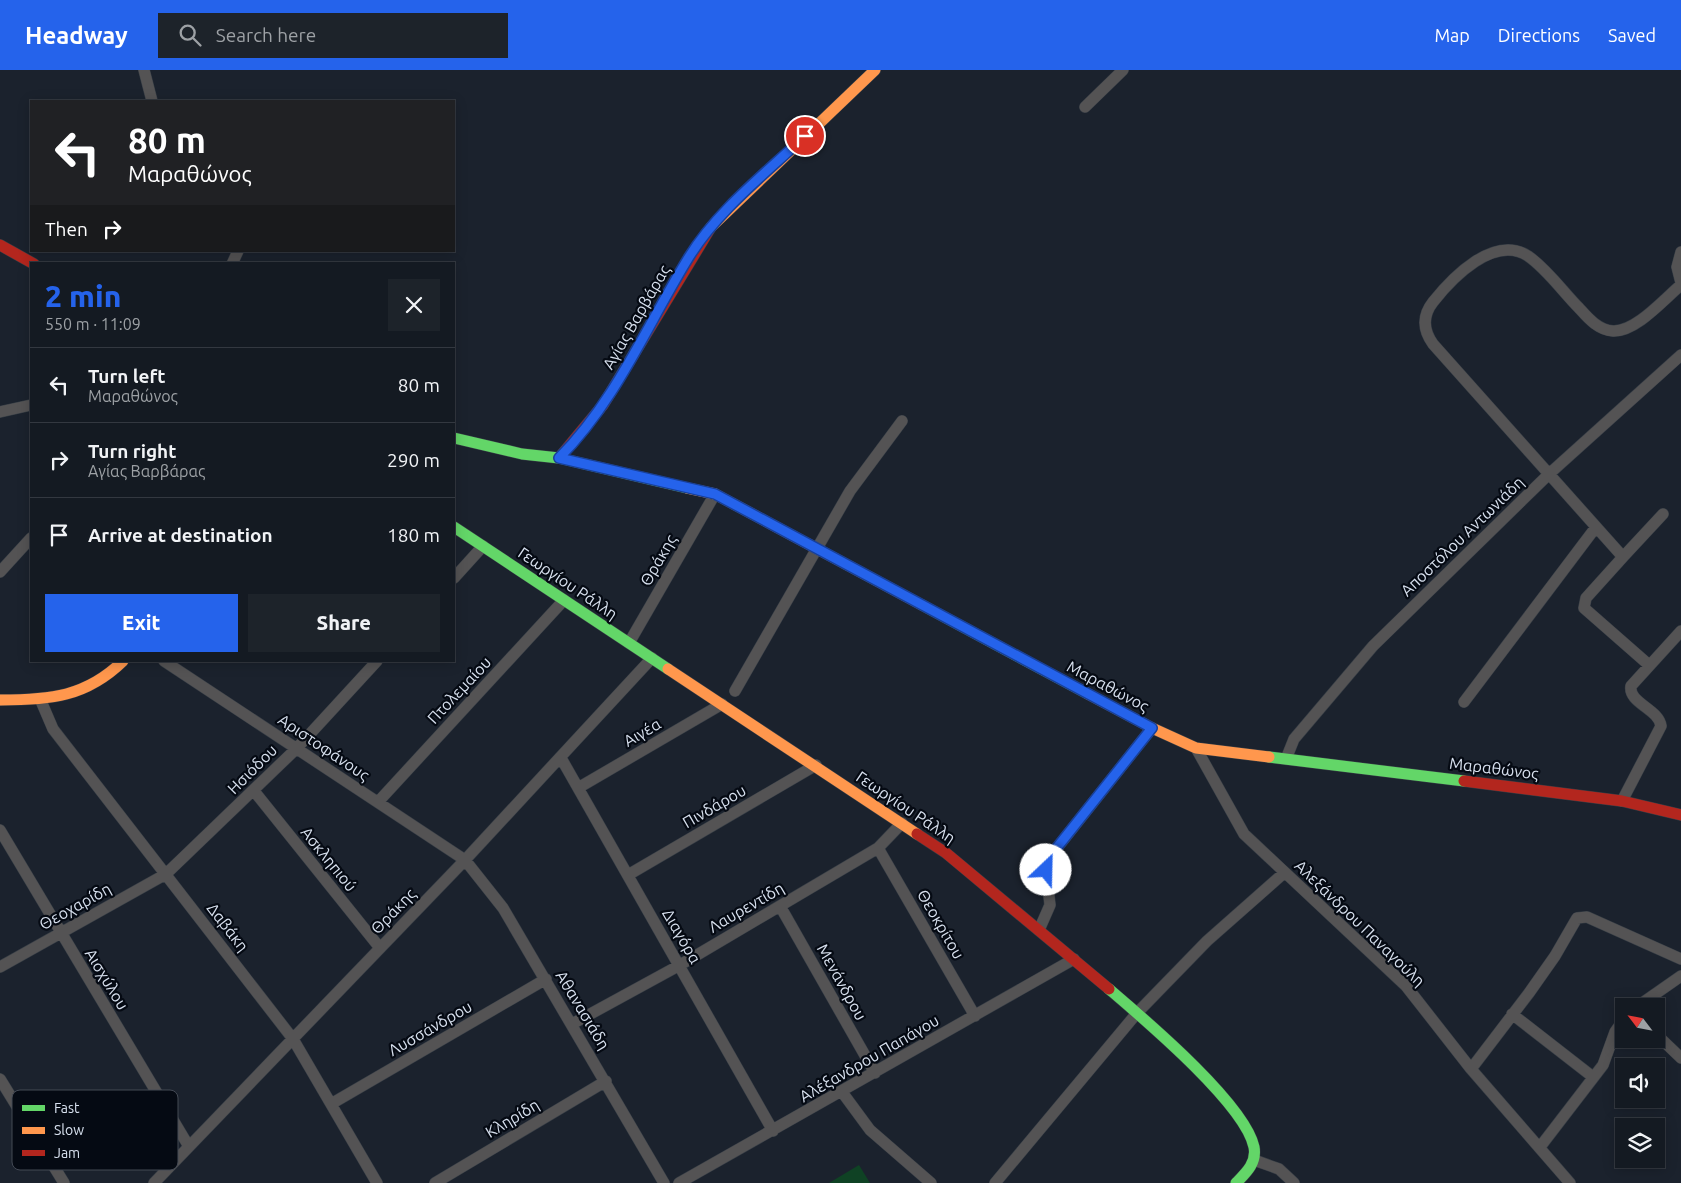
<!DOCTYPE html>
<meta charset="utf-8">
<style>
body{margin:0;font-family:Ubuntu,sans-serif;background:#1d232a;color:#f1f3f6;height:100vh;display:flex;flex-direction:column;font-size:19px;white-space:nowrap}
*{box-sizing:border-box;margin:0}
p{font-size:16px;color:#9da1a5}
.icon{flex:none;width:28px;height:28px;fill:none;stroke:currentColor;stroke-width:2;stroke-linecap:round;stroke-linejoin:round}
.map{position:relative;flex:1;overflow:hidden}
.side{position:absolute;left:30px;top:192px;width:425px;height:400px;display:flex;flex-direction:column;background:#141a22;border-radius:0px;box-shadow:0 2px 12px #0003,0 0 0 1px #333840}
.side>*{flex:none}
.top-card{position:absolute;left:30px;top:30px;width:425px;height:152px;border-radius:0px;box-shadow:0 2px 12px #0003,0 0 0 1px #333840;background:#202124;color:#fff;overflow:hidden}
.needle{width:32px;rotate:302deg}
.fabs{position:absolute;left:1615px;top:928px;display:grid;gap:10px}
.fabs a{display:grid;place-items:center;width:50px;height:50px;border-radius:0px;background:#141a22;box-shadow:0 2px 12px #0003,0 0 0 1px #333840;font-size:25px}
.pin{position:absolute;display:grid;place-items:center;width:42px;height:42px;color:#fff;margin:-21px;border:2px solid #fff;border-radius:50%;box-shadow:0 1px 5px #0007}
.me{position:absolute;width:55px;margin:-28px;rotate:24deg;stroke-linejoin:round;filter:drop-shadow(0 0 4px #0008)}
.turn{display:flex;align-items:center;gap:18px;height:105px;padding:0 15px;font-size:22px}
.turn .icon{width:65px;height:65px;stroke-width:2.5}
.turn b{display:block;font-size:35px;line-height:42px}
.then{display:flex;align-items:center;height:48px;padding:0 15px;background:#0003;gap:10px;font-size:19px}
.round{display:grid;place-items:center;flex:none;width:52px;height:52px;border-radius:0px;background:#1d232a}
.summary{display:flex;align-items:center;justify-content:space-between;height:85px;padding:0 15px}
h1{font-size:30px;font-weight:800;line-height:38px;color:#2563eb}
.button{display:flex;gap:10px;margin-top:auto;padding:10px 15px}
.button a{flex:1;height:58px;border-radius:0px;background:#2563eb;color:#fff;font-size:20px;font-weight:800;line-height:58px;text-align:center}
.button a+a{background:#1d232a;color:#f1f3f6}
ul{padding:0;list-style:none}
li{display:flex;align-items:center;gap:15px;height:75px;padding:0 15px;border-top:1px solid #333840}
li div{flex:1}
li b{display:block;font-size:19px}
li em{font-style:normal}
header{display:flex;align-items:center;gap:30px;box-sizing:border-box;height:70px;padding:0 25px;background:#2563eb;color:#fff}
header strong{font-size:24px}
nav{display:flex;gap:28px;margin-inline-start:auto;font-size:18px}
.search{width:350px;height:45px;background:#1d232a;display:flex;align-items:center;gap:12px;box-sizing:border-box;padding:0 18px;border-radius:0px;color:#9da1a5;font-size:19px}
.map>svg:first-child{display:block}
.green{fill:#0f4224}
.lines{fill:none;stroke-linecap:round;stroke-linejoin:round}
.street-casing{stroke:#373e46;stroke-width:12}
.fast-casing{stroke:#373e46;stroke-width:12}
.slow-casing{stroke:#373e46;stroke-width:12}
.jam-casing{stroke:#373e46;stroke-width:12}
.street{stroke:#545354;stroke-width:11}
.fast{stroke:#63d668;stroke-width:11}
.slow{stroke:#ff974d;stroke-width:11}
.jam{stroke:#b3261e;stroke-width:11}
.route-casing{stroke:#184099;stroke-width:12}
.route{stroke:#2563eb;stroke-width:9}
.labels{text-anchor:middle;stroke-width:4.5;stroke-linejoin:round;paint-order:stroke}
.street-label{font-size:16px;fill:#d8e1ef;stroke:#050a13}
.key{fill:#050a13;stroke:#444a55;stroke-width:1}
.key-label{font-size:14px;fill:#d8e1ef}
</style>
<header>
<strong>Headway</strong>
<div class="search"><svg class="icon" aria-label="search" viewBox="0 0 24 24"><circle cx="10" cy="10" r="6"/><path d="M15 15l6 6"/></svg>Search here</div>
<nav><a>Map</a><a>Directions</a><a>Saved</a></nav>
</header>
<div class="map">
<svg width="1681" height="1113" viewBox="0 0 1681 1113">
<rect width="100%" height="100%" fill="#1b222d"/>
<path class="green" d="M859,1095L870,1113H829Z"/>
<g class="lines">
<defs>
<path id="street" d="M144,0L152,31
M1085,37L1123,0
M1681,182L1677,197L1681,213
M232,194L238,181
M0,342L31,335
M1623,487L1663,444
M0,502L31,468
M454,508L483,476
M629,573L715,424
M164,591L465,790L503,838L664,1113
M1649,595L1584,538L1586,528L1623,487L1433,274C1423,260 1422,246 1433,232C1452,208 1494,164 1528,186C1547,199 1563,222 1579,238C1588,248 1598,260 1613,261C1636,262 1664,229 1681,215
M735,621L850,421L902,351
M41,631L53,659L293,969L377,1113
M1464,632L1596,457
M1196,678L1244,764L1406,916L1471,999L1570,1113
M561,688L773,1061
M1286,689L1294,669L1373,576L1549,404L1681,285
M578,718L722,634
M254,721L380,878
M1622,731L1661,656C1659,639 1628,633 1631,616L1681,561
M378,732L564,530
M0,760L188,1075
M878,778L975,946
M628,805L816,695
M780,836L875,1003
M1039,860L1050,835L1046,800L1049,788L1152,658
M0,897L166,804L297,678L377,591
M1638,936L1681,906
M1512,944L1593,1007
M572,954L680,895L878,778L902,753
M1656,964L1681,988
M1471,999L1529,923L1555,886L1577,848L1587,847L1681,889
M0,1009L64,1113
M842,1022L870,1060L931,1113
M331,1034L546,909
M1540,1077L1603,995L1615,962L1624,949
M1254,1090L1279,1099L1294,1113
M154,1113L465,790L652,588
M435,1113L606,1011
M679,1113L1074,889
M995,1113L1137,943L1207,871L1284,803"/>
<path id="fast" d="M454,368L522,384L559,388L687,418
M454,457L668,599
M922,535L1088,624
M1269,687L1464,711
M1109,919C1144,949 1245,1034 1254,1077C1257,1093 1246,1103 1236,1113"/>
<path id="slow" d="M711,157L875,0
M687,418L715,424L922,535
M668,599L917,764
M1088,624L1152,658L1196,678L1269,687
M0,630C50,630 86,627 123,591"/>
<path id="jam" d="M0,175L34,194
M559,388L603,335L711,157
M1464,711L1622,731L1681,745
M917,764L946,783L1109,919"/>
</defs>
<use href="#street" class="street-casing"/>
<use href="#fast" class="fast-casing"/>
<use href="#slow" class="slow-casing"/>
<use href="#jam" class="jam-casing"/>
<use href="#street" class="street"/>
<use href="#fast" class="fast"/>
<use href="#slow" class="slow"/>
<use href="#jam" class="jam"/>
</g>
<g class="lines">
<defs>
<path id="route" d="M805,66C765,104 718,140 689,187C647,255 616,331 559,388L715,424L1152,658L1051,785L1046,800"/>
</defs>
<use href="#route" class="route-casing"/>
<use href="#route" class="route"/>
</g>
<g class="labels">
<g class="street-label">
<text transform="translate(636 247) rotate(-60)" y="6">Αγίας Βαρβάρας</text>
<text transform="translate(1462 466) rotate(-44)" y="6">Αποστόλου Αντωνιάδη</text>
<text transform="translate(658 490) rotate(-60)" y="6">Θράκης</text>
<text transform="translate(568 513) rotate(34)" y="6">Γεωργίου Ράλλη</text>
<text transform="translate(1108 616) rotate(28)" y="6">Μαραθώνος</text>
<text transform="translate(459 620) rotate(-47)" y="6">Πτολεμαίου</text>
<text transform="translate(642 662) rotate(-30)" y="6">Αιγέα</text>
<text transform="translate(324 677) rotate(34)" y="6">Αριστοφάνους</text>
<text transform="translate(1494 698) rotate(7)" y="6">Μαραθώνος</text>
<text transform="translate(252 699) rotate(-45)" y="6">Ησιόδου</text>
<text transform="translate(714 736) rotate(-30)" y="6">Πινδάρου</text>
<text transform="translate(906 737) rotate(34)" y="6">Γεωργίου Ράλλη</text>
<text transform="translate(329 789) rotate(51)" y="6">Ασκληπιού</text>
<text transform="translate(75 836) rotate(-29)" y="6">Θεοχαρίδη</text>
<text transform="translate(746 837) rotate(-30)" y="6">Λαυρεντίδη</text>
<text transform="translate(393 841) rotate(-46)" y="6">Θράκης</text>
<text transform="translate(1360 853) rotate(44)" y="6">Αλεξάνδρου Παναγούλη</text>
<text transform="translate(941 854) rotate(60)" y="6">Θεοκρίτου</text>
<text transform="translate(228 857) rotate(52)" y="6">Δαβάκη</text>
<text transform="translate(682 866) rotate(60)" y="6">Διαγόρα</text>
<text transform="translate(107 909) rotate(59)" y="6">Αισχύλου</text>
<text transform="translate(842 912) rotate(61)" y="6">Μενάνδρου</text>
<text transform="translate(583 940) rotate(59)" y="6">Αθανασιάδη</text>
<text transform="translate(430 958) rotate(-30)" y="6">Λυσσάνδρου</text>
<text transform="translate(869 988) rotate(-30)" y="6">Αλέξανδρου Παπάγου</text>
<text transform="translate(512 1048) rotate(-31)" y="6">Κληρίδη</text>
</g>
</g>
<rect x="12" y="1020" width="166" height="80" rx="8" class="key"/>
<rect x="22" y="1035" width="23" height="6" fill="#63d668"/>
<rect x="22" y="1057" width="23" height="7" fill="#ff974d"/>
<rect x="22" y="1080" width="23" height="6" fill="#b3261e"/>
<g class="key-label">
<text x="54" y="1043">Fast</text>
<text x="54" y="1065">Slow</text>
<text x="54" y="1088">Jam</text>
</g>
</svg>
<div class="fabs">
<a><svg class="needle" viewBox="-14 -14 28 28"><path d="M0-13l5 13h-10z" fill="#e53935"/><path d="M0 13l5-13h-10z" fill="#9da1a5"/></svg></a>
<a><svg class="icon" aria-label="sound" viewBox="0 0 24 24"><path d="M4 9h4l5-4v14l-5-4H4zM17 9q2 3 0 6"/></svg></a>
<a><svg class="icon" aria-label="layers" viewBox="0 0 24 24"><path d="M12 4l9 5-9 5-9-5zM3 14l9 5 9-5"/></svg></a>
</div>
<div class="pin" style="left:805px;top:66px;background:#d93025"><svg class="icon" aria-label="arrive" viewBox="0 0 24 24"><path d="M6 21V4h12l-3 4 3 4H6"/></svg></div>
<svg class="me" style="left:1046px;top:800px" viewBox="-20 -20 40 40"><circle r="19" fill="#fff"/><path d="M0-13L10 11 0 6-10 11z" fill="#2563eb"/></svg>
<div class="top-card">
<div class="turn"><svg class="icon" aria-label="left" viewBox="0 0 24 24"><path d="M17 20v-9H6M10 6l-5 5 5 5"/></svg><div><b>80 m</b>Μαραθώνος</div></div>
<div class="then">Then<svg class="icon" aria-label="right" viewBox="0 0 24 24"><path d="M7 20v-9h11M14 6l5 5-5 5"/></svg></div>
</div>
<section class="side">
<div class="summary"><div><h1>2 min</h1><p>550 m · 11:09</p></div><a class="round"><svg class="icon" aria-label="close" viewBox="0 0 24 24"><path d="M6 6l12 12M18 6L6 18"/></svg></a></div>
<ul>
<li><svg class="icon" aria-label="left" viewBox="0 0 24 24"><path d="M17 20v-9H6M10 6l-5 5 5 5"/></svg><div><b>Turn left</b><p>Μαραθώνος</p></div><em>80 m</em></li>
<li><svg class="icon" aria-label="right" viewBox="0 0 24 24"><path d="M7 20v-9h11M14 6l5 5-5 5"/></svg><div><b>Turn right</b><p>Αγίας Βαρβάρας</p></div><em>290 m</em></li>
<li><svg class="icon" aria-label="arrive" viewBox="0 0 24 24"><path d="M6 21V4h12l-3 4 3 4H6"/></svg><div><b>Arrive at destination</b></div><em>180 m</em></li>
</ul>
<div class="button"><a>Exit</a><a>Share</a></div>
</section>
</div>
